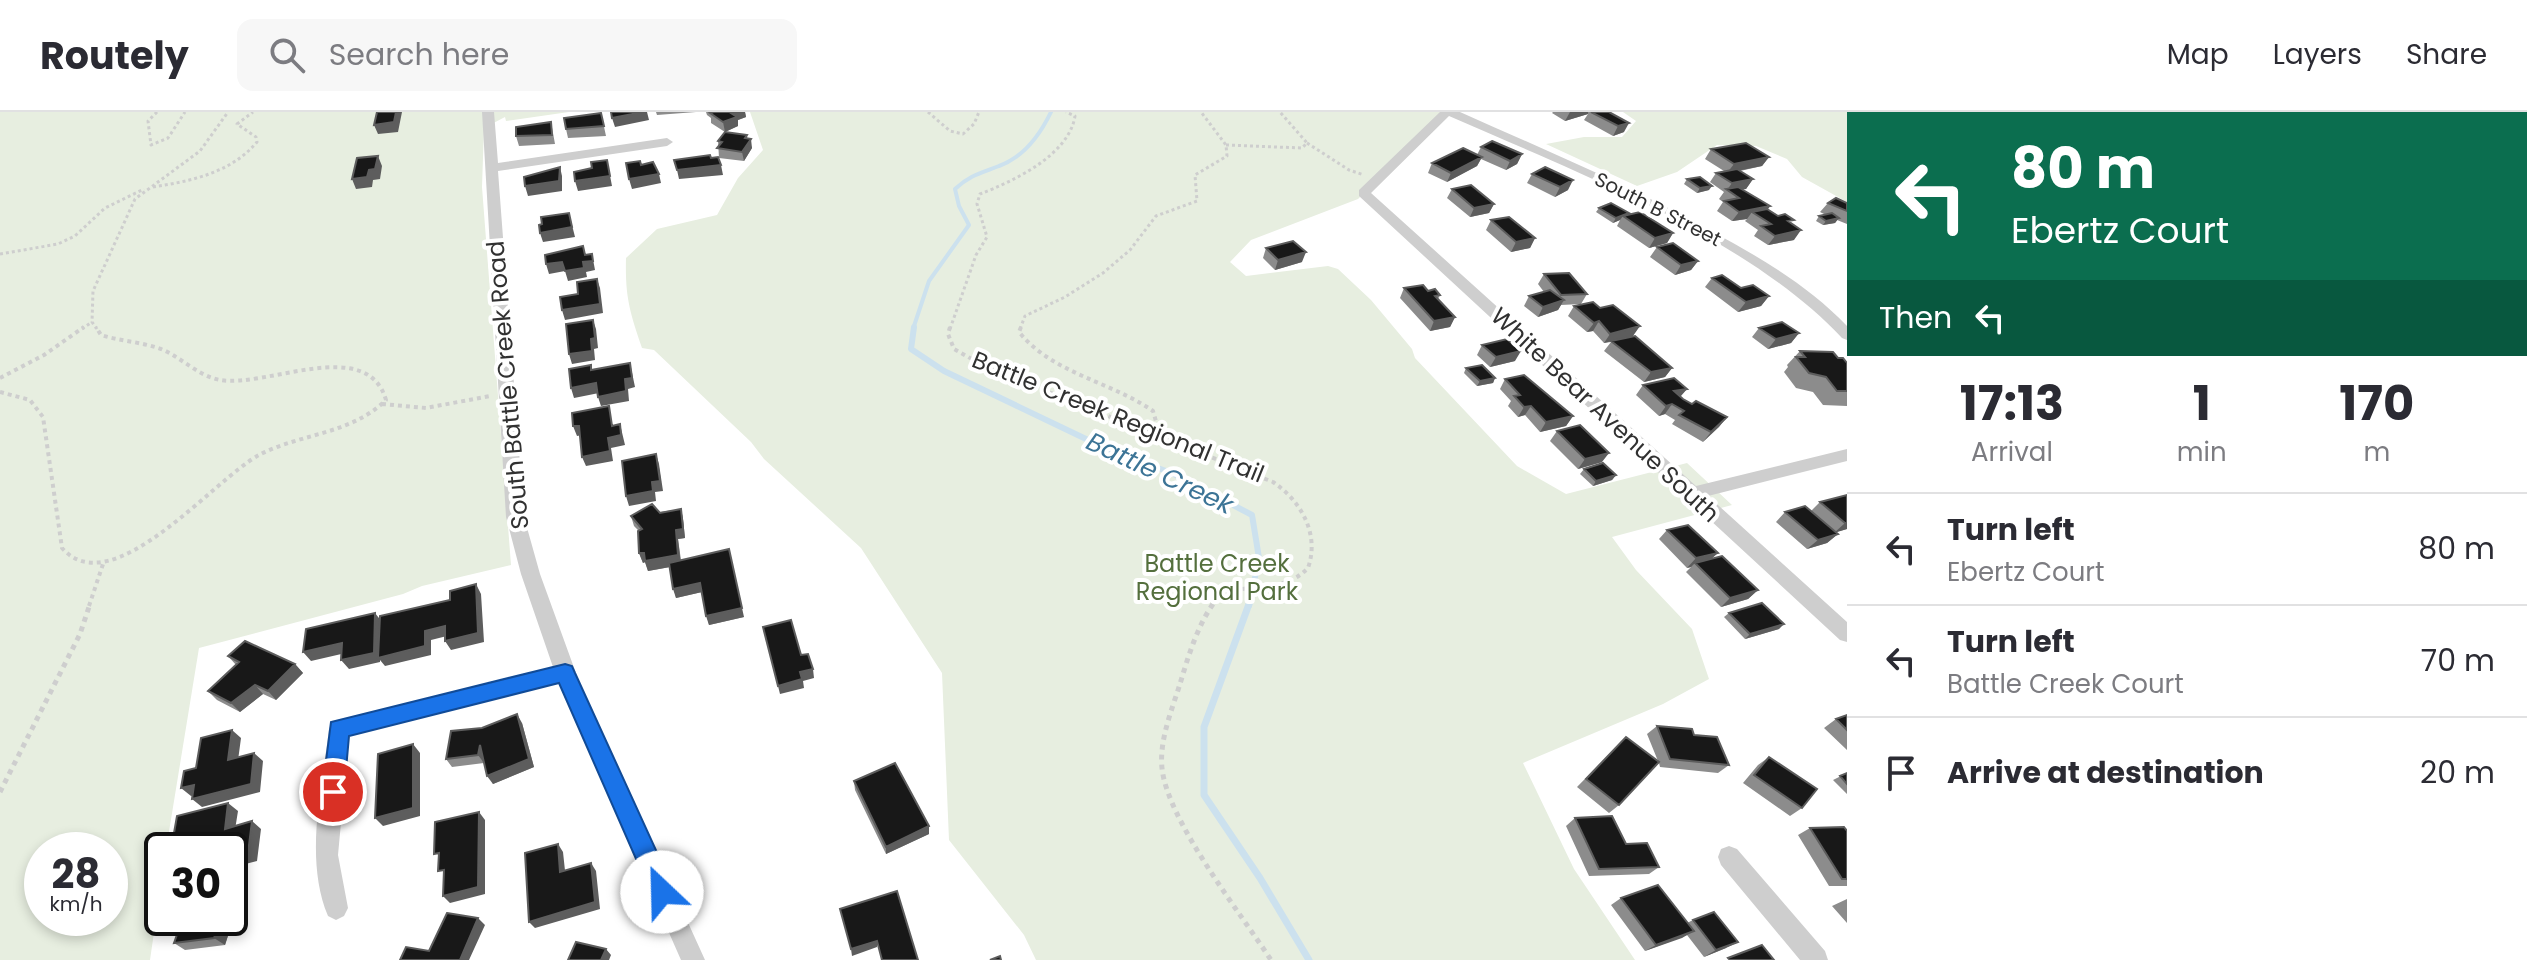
<!DOCTYPE html>
<style>
body{margin:0;font-family:Poppins,sans-serif;background:#f7f7f7;color:#2b2b33;height:100vh;display:flex;flex-direction:column;font-size:30px;white-space:nowrap}
*{box-sizing:border-box;margin:0}
p{font-size:26px;color:#7c7c81}
.icon{flex:none;width:44px;height:44px;fill:none;stroke:currentColor;stroke-width:2;stroke-linecap:round;stroke-linejoin:round}
.map{position:relative;flex:1;overflow:hidden}
.drawer{display:flex;flex-direction:column;background:#fff;width:680px}
.drawer>*{flex:none}
.hud{background:#0b6e4f;color:#fff;overflow:hidden}
.speed{position:absolute;left:24px;top:720px;display:flex;gap:16px;font-size:40px;font-weight:700;text-align:center}
.speed>*{display:grid;place-content:center;width:104px;height:104px;border-radius:50%;background:#fff;box-shadow:0 4px 12px #0003;line-height:1}
.speed small{font-size:20px;font-weight:400}
.speed .limit{border:4px solid #111;border-radius:12px;background:#fff;color:#111}
.pin{position:absolute;display:grid;place-items:center;width:68px;height:68px;color:#fff;margin:-34px;border:4px solid #fff;border-radius:50%;box-shadow:0 2px 8px #0007}
.me{position:absolute;width:88px;margin:-44px;rotate:336deg;stroke-linejoin:round;filter:drop-shadow(0 0 6px #0008)}
.turn{display:flex;align-items:center;gap:28px;height:168px;padding:0 32px;font-size:36px}
.turn .icon{width:104px;height:104px;stroke-width:2.5}
.turn b{display:block;font-size:56px;line-height:68px}
.then{display:flex;align-items:center;height:76px;padding:0 32px;background:#0003;gap:16px;font-size:30px}
.eta{display:flex;justify-content:space-evenly;align-items:center;height:136px;text-align:center}
.eta b{font-size:48px;font-weight:700;line-height:56px}
ul{padding:0;list-style:none}
li{display:flex;align-items:center;gap:24px;height:112px;padding:0 32px;border-top:2px solid #e1e1e2}
li div{flex:1}
li b{display:block;font-size:30px}
li em{font-style:normal}
header{display:flex;align-items:center;gap:48px;box-sizing:border-box;height:112px;padding:0 40px;background:#fff;border-bottom:2px solid #e1e1e2}
header strong{font-size:38px}
nav{display:flex;gap:44px;margin-inline-start:auto;font-size:28px}
.search{width:560px;height:72px;background:#f7f7f7;display:flex;align-items:center;gap:20px;box-sizing:border-box;padding:0 28px;border-radius:16px;color:#7c7c81;font-size:30px}
main{display:flex;flex:1;min-height:0}
.map>svg:first-child{display:block}
.green{fill:#e7eee0;fill-rule:evenodd}
.lines{fill:none;stroke-linecap:round;stroke-linejoin:round}
.stream-far2{stroke:#cce1ee;stroke-width:4}
.stream-far1{stroke:#cce1ee;stroke-width:6}
.stream{stroke:#cce1ee;stroke-width:7}
.path-far2{stroke:#cecece;stroke-width:3;stroke-dasharray:3 3;stroke-linecap:butt}
.path-far1{stroke:#cecece;stroke-width:4;stroke-dasharray:4 4;stroke-linecap:butt}
.path{stroke:#cecece;stroke-width:5;stroke-dasharray:5 5;stroke-linecap:butt}
.street{fill:#cecece;fill-rule:evenodd}
.wall{fill:#8c8c8c}
.shaded-wall{fill:#5d5d5d}
.building{fill:#181818;stroke:#5d5d5d;stroke-width:2}
.route{fill:#1a73e8;stroke:#114b97;stroke-width:2}
.labels{text-anchor:middle;stroke-width:8;stroke-linejoin:round;paint-order:stroke}
.far-street-label{font-size:20px;fill:#313131;stroke:#fff}
.street-label{font-size:24px;fill:#313131;stroke:#fff}
.park-label{font-size:24px;fill:#546f3d;stroke:#fff}
.water-label{font-size:26px;font-style:italic;fill:#3c7496;stroke:#fff}
</style>
<header>
<strong>Routely</strong>
<div class="search"><svg class="icon" aria-label="search" viewBox="0 0 24 24"><circle cx="10" cy="10" r="6"/><path d="M15 15l6 6"/></svg>Search here</div>
<nav><a>Map</a><a>Layers</a><a>Share</a></nav>
</header>
<main>
<div class="map">
<svg width="1847" height="848" viewBox="0 0 1847 848">
<rect width="100%" height="100%" fill="#fff"/>
<path class="green" d="M0,0H569L506,9L505,5L484,16L482,75L511,453L422,474L403,482L199,536L166,738H162V765L150,848H0ZM42,738H110V806H42Z
M750,0H1447L1358,87L1251,128L1230,150L1246,164L1328,154L1338,157L1371,188L1412,237L1415,246L1517,354L1566,382L1687,351L1732,393L1612,425L1636,458L1692,517L1709,567L1663,592L1523,651L1574,757L1635,848H1036L1024,823L949,728L942,561L861,436L764,347L751,330L654,238L642,236C630,200 625,186 626,146L657,117L717,103L738,66L763,38Z
M1623,0H1847V90L1802,65L1787,47L1756,34L1717,33L1677,60L1637,74L1546,32L1584,25H1622L1636,9Z"/>
<g class="lines">
<path class="stream-far2" d="M913,217L929,169L969,113L959,94L955,77C970,63 981,61 999,54C1024,45 1040,23 1051,0"/>
<path class="stream-far1" d="M914,215L911,237L944,259L1109,338L1174,362L1252,403L1259,446L1249,494"/>
<path class="stream" d="M1249,492L1204,615V683L1260,766L1309,848"/>
<path class="path-far2" d="M157,0L148,9L151,33L168,26L185,0
M928,0L950,19L963,22L974,12L979,0
M1307,31L1349,58L1364,63
M1226,33L1302,36L1307,31L1280,0
M153,75C191,69 231,61 257,30L256,25L237,12L253,0
M0,142L58,132L75,124L105,96L144,77
M82,217L92,210
M97,217L92,210L93,179L135,87L200,39L228,0
M950,217L976,143L987,125L977,92L980,82C1014,69 1069,43 1075,4L1066,0
M1020,217L1025,204L1065,185L1103,161L1130,138L1156,104L1197,89L1195,63L1227,44L1226,33L1201,0"/>
<path class="path-far1" d="M950,215L948,222L954,237L986,255L1273,370C1301,389 1320,422 1308,456C1277,488 1234,463 1212,494
M1021,215L1019,220C1053,262 1110,269 1153,299L1160,323
M0,266L44,243L84,215
M0,280L30,288L43,305L62,436C112,493 214,367 259,343C301,321 350,323 386,288C367,223 267,276 220,268C198,264 181,245 161,237C142,230 120,229 101,223L96,215
M382,292L426,296L490,284
M89,494L103,452"/>
<path class="path" d="M1213,492C1197,515 1188,545 1180,572C1172,597 1159,629 1162,656C1167,708 1241,802 1271,848
M0,680L80,522L90,492"/>
<path class="street" d="M482,0H494L498,51L667,26L673,30L667,34L498,59L524,405L540,462L581,575L705,848H681L559,571L349,624L338,743L348,796L344,804L336,808L328,804C304,747 322,676 329,617L332,610L553,555L521,462L506,405Z
M1440,0H1460C1545,38 1631,74 1713,120C1761,146 1809,174 1847,214V228L1842,226C1747,125 1576,60 1449,4L1371,81L1696,374L1847,337V349L1708,384L1847,510V530L1840,528L1359,84V78Z
M1729,734L1737,737L1825,839L1828,848H1800L1721,753L1718,745L1721,737Z"/>
</g>
<path class="wall" d="M656,0H696L657,3Z
M706,0H745L746,5L738,8V14L725,20L711,11V6L707,3Z
M1553,0H1609L1624,20L1613,24L1584,8L1588,2L1565,9L1552,1Z
M601,1L606,24L568,26L566,17Z
M551,10L555,32L519,34L516,24Z
M748,27L752,36L744,49L719,46L718,29Z
M1481,35L1522,42L1517,52L1506,58L1481,47L1477,54L1447,70L1428,61L1432,51L1477,43Z
M1711,37L1769,45L1762,54L1740,59L1753,67L1746,77H1742L1770,94L1768,97L1791,112L1794,128L1768,133L1754,124L1758,118L1745,109L1747,107L1732,109L1717,99L1723,90L1719,87L1724,80L1710,70L1716,61L1724,59L1705,47Z
M1532,62L1568,78L1555,85L1527,71Z
M1687,67L1709,78L1697,81L1684,72Z
M1452,77L1494,92L1489,101L1470,105L1447,86Z
M1828,91H1847V112L1837,108L1835,111L1823,113L1816,109L1819,104L1826,103L1820,100Z
M1599,96L1629,103L1673,121L1667,131L1649,136L1617,114L1620,108L1613,111L1596,100Z
M1491,108L1535,126L1530,136L1511,140L1486,118Z
M1657,135L1698,149L1691,158L1675,163L1650,145Z
M1266,136L1302,150L1275,158L1263,146Z
M1544,162L1587,182L1581,192L1561,193L1558,198L1538,205L1524,194L1529,184L1544,180L1538,172Z
M1712,166L1741,176L1769,184L1761,194L1738,200L1705,175Z
M1404,176L1428,179L1440,183L1438,187L1455,205L1450,215L1430,219L1400,186Z
M1574,194L1633,224L1672,256L1665,265L1644,270L1604,239L1611,230L1604,231L1593,219L1587,220L1568,204Z
M1759,216L1799,221L1791,231L1768,237L1752,225Z
M1482,233L1515,249L1490,255L1477,243Z
M1800,239L1838,246L1847,251V294L1823,293L1813,280L1796,276L1784,260L1788,255L1787,253Z
M1466,256L1495,266L1493,271L1477,274L1464,261Z
M1505,267L1573,304L1566,314L1540,320L1525,303L1518,305L1508,294L1511,289L1500,277Z
M1643,273L1687,277L1680,285L1692,292L1727,305L1703,330L1672,312L1675,308L1665,302L1659,304L1636,283Z
M1557,319L1602,350L1578,357L1550,329Z
M1584,357L1616,363L1612,368L1593,374L1580,362Z
M1847,383V417L1836,420L1838,422L1827,431L1807,437L1776,410L1785,400L1811,399L1820,390Z
M681,397L683,407L685,426L678,427L681,448L744,505L709,513L702,480L676,486L670,455L648,459L645,450L643,451L639,441V419L634,414L631,404Z
M1667,418L1713,446L1758,478L1748,487L1721,495L1686,460L1691,455L1687,456L1659,427Z
M1729,501L1779,517L1745,527L1724,505Z
M228,544L295,552L303,561L276,588L263,582L240,600L217,588L208,579L236,553Z
M1847,603V638L1824,616L1836,607Z
M522,611L534,655L493,672L484,651L452,655L446,647Z
M1657,614L1694,623L1729,653L1718,661L1660,655L1659,651L1619,693L1609,701L1577,675L1626,625L1658,649L1647,622Z
M1769,645L1802,696L1790,704L1743,671L1758,653Z
M1847,661V682L1833,668Z
M854,669L929,714V722L886,742L855,678Z
M1575,706L1626,732L1659,755L1649,762L1589,764L1566,714Z
M1810,716L1847,719V774H1829L1798,723Z
M234,767L244,774L225,833L185,838L174,831Z
M1621,786L1687,811L1693,808L1726,836L1704,845L1687,823L1645,839L1611,793Z
M1847,787V811L1832,794Z"/>
<path class="shaded-wall" d="M396,0H402L398,20L378,22L374,13Z
M643,0H647L649,8L615,15L612,6Z
M733,0H745L746,5L738,8V14L725,20L723,10Z
M1570,0H1588V2L1565,9Z
M1629,11L1624,20L1613,24L1618,14Z
M747,23L748,31L751,27L752,36L744,49L742,40L745,26Z
M1522,42L1517,52L1506,58L1510,49Z
M378,44L382,54L380,67L373,68L372,75L356,77L352,67L369,58Z
M1482,45L1477,54L1447,70L1451,61Z
M1769,45L1762,54L1727,61L1734,52Z
M607,48L612,74L578,79L575,69Z
M721,53L723,63L679,67L677,58Z
M560,55L562,64V79L528,84L525,74Z
M659,62L661,71L632,77L629,67Z
M1753,67L1746,77L1729,80L1727,78L1732,71Z
M1573,68L1568,78L1555,85L1560,75Z
M1712,74L1709,78L1697,81L1700,76Z
M1494,92L1489,101L1470,105L1474,96Z
M1770,94L1763,104L1752,100L1747,107L1732,109L1739,100Z
M569,101L575,125L543,130L540,121Z
M1629,101L1623,104L1620,108L1613,111L1616,106Z
M1839,106L1835,111L1823,113L1826,109Z
M1801,118L1794,128L1768,133L1775,124Z
M1673,121L1667,131L1649,136L1655,126Z
M1535,126L1530,136L1511,140L1516,130Z
M583,134L586,144L592,142L595,158L586,160L587,165L568,169L565,159Z
M1306,140L1302,150L1275,158L1278,148Z
M1698,149L1691,158L1675,163L1681,153Z
M562,150L565,159L549,162L546,152Z
M597,167L600,176L603,201L565,208L562,198Z
M1769,184L1761,194L1738,200L1746,190Z
M1564,188L1558,198L1538,205L1543,195Z
M1455,205L1450,215L1430,219L1434,209Z
M593,208L596,217L598,236L594,237L595,248L572,252L569,242Z
M1599,209L1593,219L1587,220L1594,211Z
M1640,214L1633,224L1604,231L1610,222Z
M1799,221L1791,231L1768,237L1776,227Z
M1521,239L1515,249L1490,255L1496,245Z
M630,251L635,275L628,277L629,289L601,294L598,285Z
M1672,256L1665,265L1644,270L1651,260Z
M1495,266L1493,271L1477,274L1480,269Z
M596,271L599,281L574,286L571,276Z
M1687,277L1679,286L1674,279Z
M1672,292L1665,302L1659,304L1666,294Z
M1531,294L1525,303L1518,305L1524,295Z
M1573,304L1566,314L1540,320L1546,310Z
M1727,305L1719,315L1703,330L1711,320Z
M620,312L625,333L611,336L613,349L586,354L582,345L608,326Z
M573,314H579L582,323L577,324Z
M1609,341L1602,350L1578,357L1585,347Z
M656,342L659,352L663,379L655,380L656,389L629,394L626,384L652,370Z
M1616,363L1612,368L1593,374L1596,369Z
M681,397L683,407L685,426L678,427L681,453L648,459L645,450L643,451L639,441L676,418Z
M1845,411H1847V417L1834,421Z
M1838,422L1827,431L1807,437L1818,428Z
M729,437L744,505L709,513L706,504Z
M1718,441L1708,450L1695,451L1691,455L1687,456L1696,446Z
M700,471L702,480L676,486L673,477Z
M476,472L481,482L484,530L451,538L445,529Z
M1758,478L1748,487L1721,495L1730,486Z
M375,501L382,510L425,519L445,514L451,523L431,528V543L385,554L380,548V550L349,557L341,548Z
M1784,512L1779,517L1745,527L1750,522Z
M342,531L350,540L311,549L303,540Z
M295,552L303,561L276,588L268,579Z
M813,557L814,566L803,569L804,576L780,582L778,574L800,560Z
M255,573L263,582L240,600L231,591Z
M517,602L522,611L534,655L493,672L487,664Z
M232,618L241,626L237,656L228,648Z
M413,632L420,641V704L383,714L375,706Z
M480,633L484,651L478,643Z
M254,641L263,649L260,680L202,695L192,687Z
M194,673L204,681L191,684L181,676Z
M228,691L238,699L234,724L225,717Z
M479,700L485,708V782L450,791L443,784Z
M252,709L261,717L257,749L230,756V746Z
M929,714V722L886,742V735Z
M558,732L563,740L566,768L560,760Z
M591,751L596,759L600,797L535,816L529,810Z
M234,767L244,774L225,833L214,826L221,806H230V778Z
M478,806L485,813L469,848H460Z
M1694,819L1682,826L1645,839L1656,833Z
M877,829V835L852,844L851,837Z
M1738,830L1726,836L1704,845L1716,838Z
M606,837L611,843L609,848H601Z"/>
<path class="building" d="M377,0H396L394,10L374,13Z
M611,0H643L612,6Z
M714,0H733L731,1L737,5L723,10L710,1Z
M1591,0H1609L1629,11L1618,14Z
M601,1L604,14L566,17L564,6Z
M551,10L552,23L516,24V15Z
M725,20L747,23L745,26L751,27L742,40L717,36L722,30L718,29Z
M1492,29L1522,42L1510,49L1481,35Z
M1746,31L1769,45L1734,52L1711,37Z
M1463,36L1482,45L1451,61L1432,51Z
M710,43L711,46L718,45L721,53L677,58L674,48Z
M378,44L375,57L369,58L367,65L352,67L357,46Z
M607,48L610,64L575,69L574,60L592,56L591,50Z
M640,49L641,53L653,50L659,62L629,67L626,51Z
M560,55L559,69L525,74L524,65Z
M1545,55L1573,68L1560,75L1532,62Z
M1737,57L1753,67L1732,71L1716,61Z
M1700,65L1712,74L1700,76L1687,67Z
M1471,73L1494,92L1474,96L1452,77Z
M1738,75L1770,94L1739,100L1724,89L1739,86L1726,77Z
M1836,86L1847,91V99L1828,91Z
M1611,91L1629,101L1616,106L1599,96Z
M1767,97L1778,104L1785,102L1794,108L1788,109L1801,118L1775,124L1761,114L1771,112L1752,100Z
M1640,100L1673,121L1655,126L1623,104Z
M569,101L572,115L540,121L539,113L542,112L541,105Z
M1832,101L1839,106L1826,109L1819,104Z
M1509,105L1535,126L1516,130L1491,108Z
M1293,129L1306,140L1278,148L1266,136Z
M1673,131L1698,149L1681,153L1657,135Z
M583,134L585,143L592,142L593,149L583,150L584,156L565,159L562,150L546,152L545,143Z
M1569,161L1587,182L1561,183L1544,162Z
M1722,163L1741,176L1753,173L1769,184L1746,190L1712,166Z
M597,167L600,192L562,198L560,185L578,182L577,170Z
M1423,173L1428,179L1435,177L1440,183L1435,184L1455,205L1434,209L1404,176Z
M1550,178L1564,188L1543,195L1529,184Z
M1593,190L1600,196L1613,193L1640,214L1610,222L1599,209L1594,211L1574,194Z
M593,208L595,226L591,227L592,239L569,242L566,212Z
M1782,210L1799,221L1776,227L1759,216Z
M1635,224L1672,256L1651,260L1611,229Z
M1507,227L1521,239L1496,245L1482,233Z
M1800,239L1833,240L1838,246H1843L1847,251V279H1837L1826,265L1809,261L1796,245H1805Z
M630,251L632,266L625,267L626,279L598,285L596,271L571,276L569,257L591,253V258Z
M1482,253L1495,266L1480,269L1466,256Z
M1524,263L1573,304L1546,310L1531,294L1524,295L1514,284L1520,283L1505,267Z
M1674,266L1687,277L1674,279L1683,287L1692,292L1696,289L1727,305L1711,320L1679,303L1684,299L1672,292L1666,294L1643,273Z
M609,294L612,314L620,312L621,323L608,326L610,339L582,345L579,314H573L572,301Z
M1580,313L1609,341L1585,347L1557,319Z
M656,342L660,369L652,370L653,379L626,384L622,349Z
M1603,351L1616,363L1596,369L1584,357Z
M1847,383V411H1845L1820,390Z
M652,392L660,401L681,397L683,417L676,418L678,443L645,449L644,441H639L638,419L642,417L631,404Z
M1805,394L1838,422L1818,428L1785,400Z
M1688,413L1718,441L1696,446L1667,418Z
M729,437L742,496L706,504L700,471L673,477L669,451Z
M1722,444L1758,478L1730,486L1695,451Z
M476,472L478,521L445,529V514L425,519V534L378,546L380,504L450,488V479Z
M1762,491L1784,512L1750,522L1729,501Z
M375,501L374,541L341,548L342,531L303,540L306,517Z
M791,508L801,543L808,542L813,557L800,560L802,567L778,574L763,515Z
M245,529L295,552L268,579L255,573L231,591L208,579L239,550L228,544Z
M517,602L529,647L487,664L480,633L478,643L446,647L451,619L482,616Z
M1847,603V618L1836,607Z
M1657,614L1692,617L1694,623L1717,625L1729,653L1670,647Z
M232,618L228,648L254,641L251,672L192,687L194,673L181,676L184,659L196,656L201,626Z
M1626,625L1659,650L1619,693L1586,667Z
M413,632V696L375,706L378,642Z
M1769,645L1817,677L1802,696L1754,663Z
M895,651L929,714L886,735L854,669Z
M1847,661V672L1840,664Z
M228,691L225,717L252,709L248,741L230,746V738H171L177,704Z
M479,700L478,775L443,784L444,758L438,759L439,741L434,742L435,710Z
M1612,704L1626,732L1647,731L1659,755L1599,757L1575,706Z
M1844,715L1847,719V767H1842L1810,716Z
M558,732L560,760L591,751L595,790L529,810L525,741Z
M230,767H234L230,778Z
M1658,773L1694,819L1656,833L1621,786Z
M897,779L918,848H882L877,829L851,837L840,797Z
M1714,800L1738,830L1716,838L1693,808Z
M447,801L478,806L460,848H400L406,835L429,839Z
M183,806H221L214,826L174,831Z
M576,830L606,837L601,848H568Z
M1762,833L1774,848H1730L1728,846Z
M1000,844L1001,848H990Z"/>
<path class="route" d="M565,552L572,554L575,561L671,771L674,780L671,788L662,791L654,788L559,571L349,624L344,680L341,687L333,690L325,687L322,680L331,610Z"/>
<g class="labels">
<g class="far-street-label">
<text transform="translate(1658 97) rotate(27)" y="7">South B Street</text>
</g>
<g class="street-label">
<text transform="translate(508 273) rotate(-95)" y="8">South Battle Creek Road</text>
<text transform="translate(1605 303) rotate(43)" y="8">White Bear Avenue South</text>
<text transform="translate(1118 305) rotate(22)" y="8">Battle Creek Regional Trail</text>
</g>
<g class="park-label">
<text x="1217" y="460">Battle Creek<tspan x="1217" dy="28">Regional Park</tspan></text>
</g>
<g class="water-label">
<text transform="translate(1160 361) rotate(25)" y="9">Battle Creek</text>
</g>
</g>
</svg>
<div class="speed"><div>28<small>km/h</small></div><div class="limit">30</div></div>
<div class="pin" style="left:333px;top:680px;background:#d93025"><svg class="icon" aria-label="arrive" viewBox="0 0 24 24"><path d="M6 21V4h12l-3 4 3 4H6"/></svg></div>
<svg class="me" style="left:662px;top:780px" viewBox="-20 -20 40 40"><circle r="19" fill="#fff"/><path d="M0-13L10 11 0 6-10 11z" fill="#1a73e8"/></svg>
</div>
<section class="drawer">
<div class="hud">
<div class="turn"><svg class="icon" aria-label="left" viewBox="0 0 24 24"><path d="M17 20v-9H6M10 6l-5 5 5 5"/></svg><div><b>80 m</b>Ebertz Court</div></div>
<div class="then">Then<svg class="icon" aria-label="left" viewBox="0 0 24 24"><path d="M17 20v-9H6M10 6l-5 5 5 5"/></svg></div>
</div>
<div class="eta">
<div><b>17:13</b><p>Arrival</p></div>
<div><b>1</b><p>min</p></div>
<div><b>170</b><p>m</p></div>
</div>
<ul>
<li><svg class="icon" aria-label="left" viewBox="0 0 24 24"><path d="M17 20v-9H6M10 6l-5 5 5 5"/></svg><div><b>Turn left</b><p>Ebertz Court</p></div><em>80 m</em></li>
<li><svg class="icon" aria-label="left" viewBox="0 0 24 24"><path d="M17 20v-9H6M10 6l-5 5 5 5"/></svg><div><b>Turn left</b><p>Battle Creek Court</p></div><em>70 m</em></li>
<li><svg class="icon" aria-label="arrive" viewBox="0 0 24 24"><path d="M6 21V4h12l-3 4 3 4H6"/></svg><div><b>Arrive at destination</b></div><em>20 m</em></li>
</ul>
</section>
</main>
